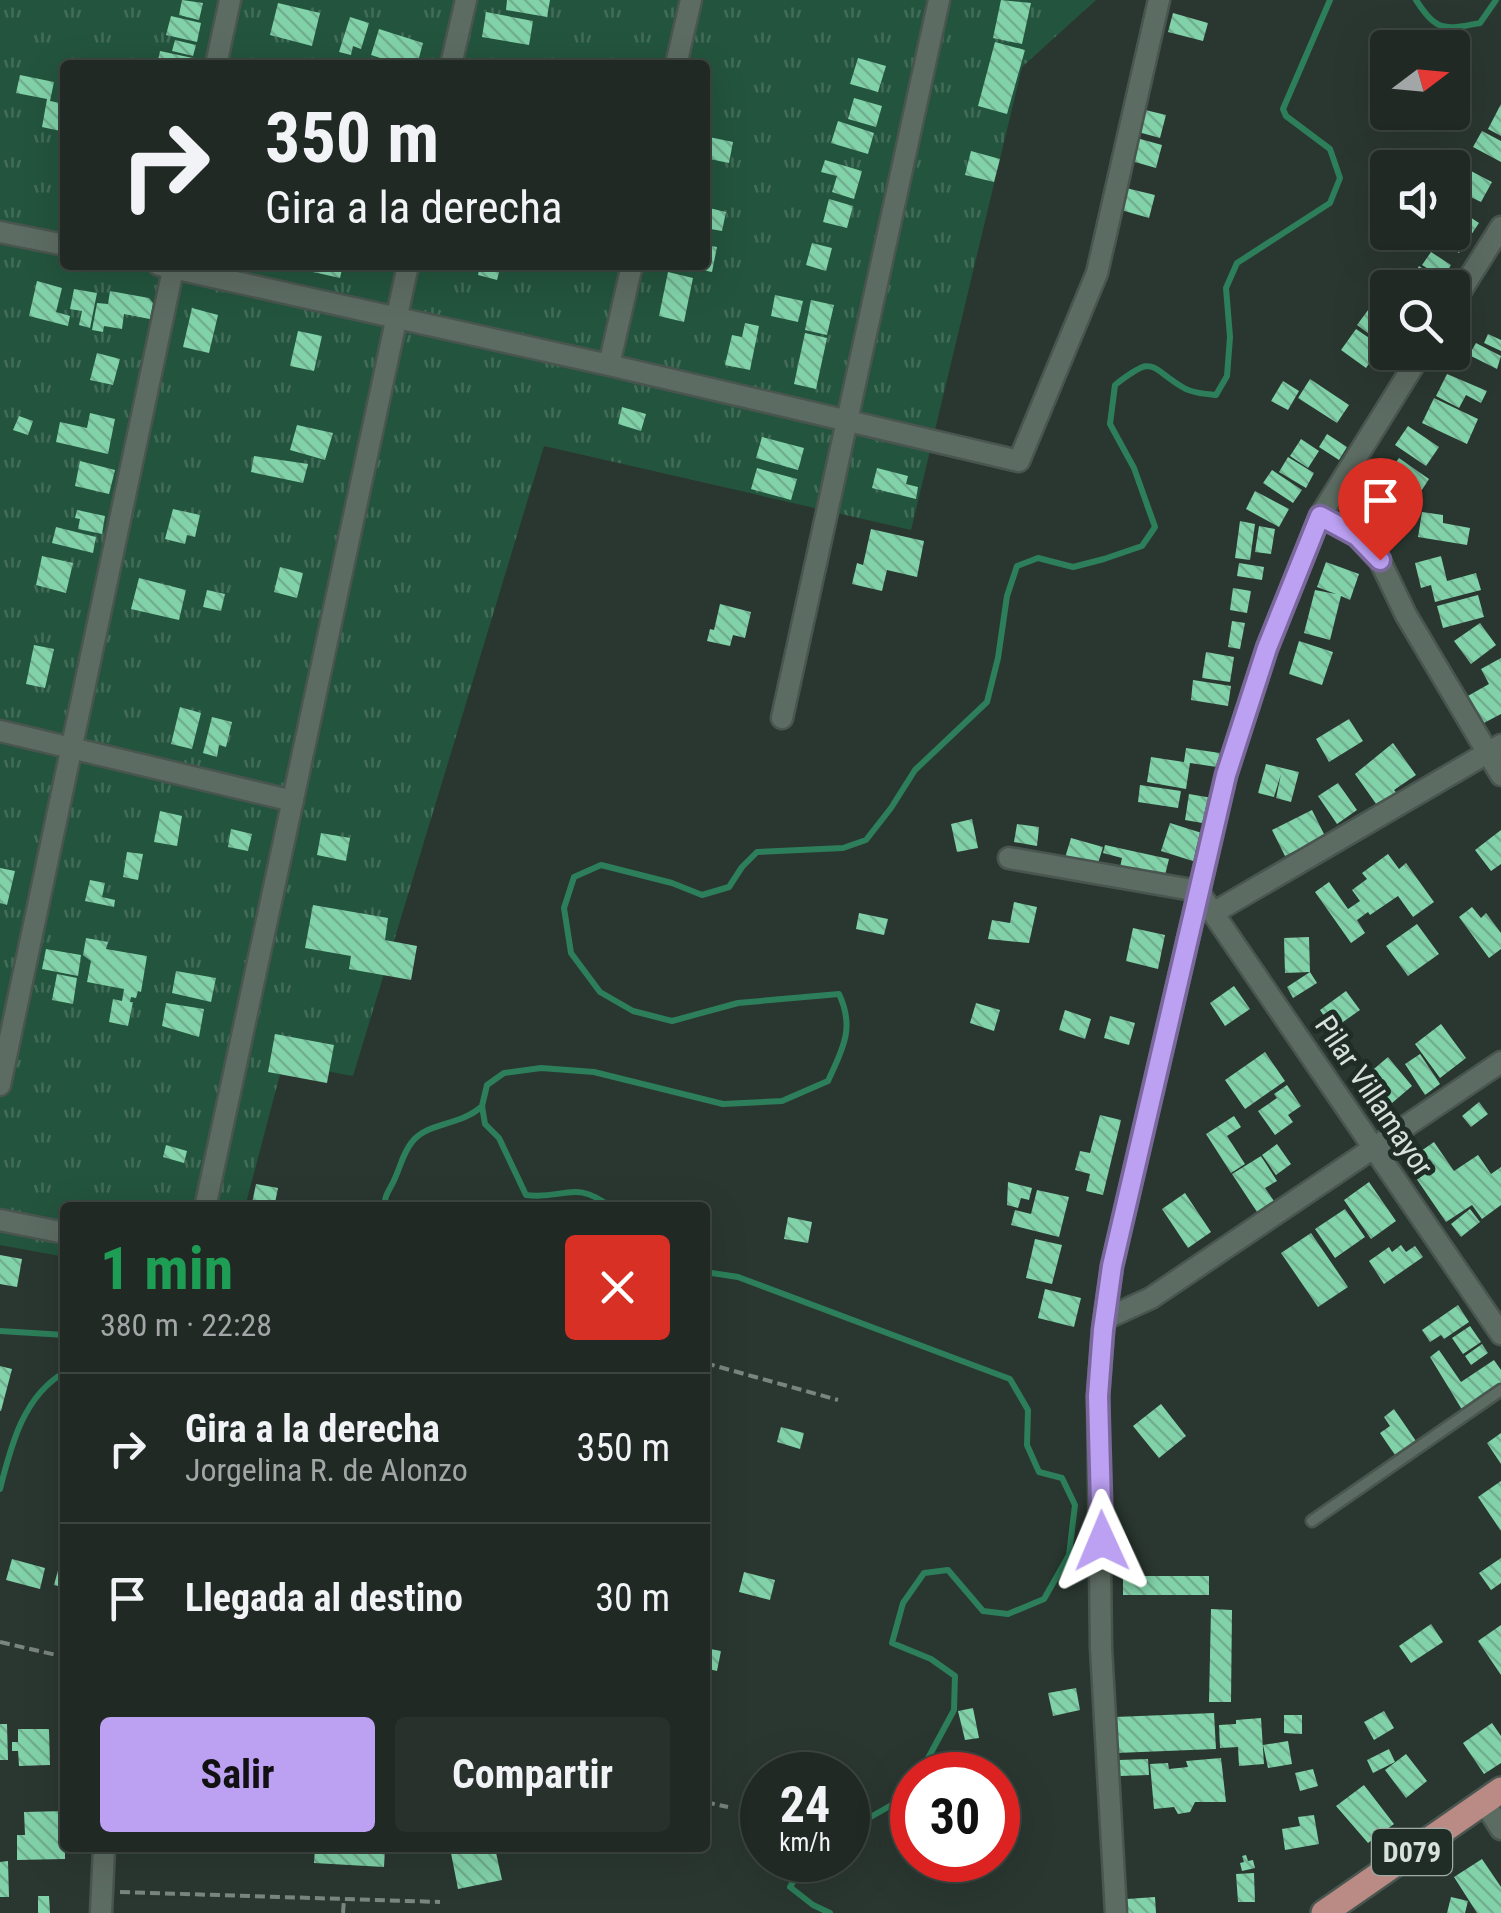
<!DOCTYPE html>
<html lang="es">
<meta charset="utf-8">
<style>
body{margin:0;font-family:"Roboto Condensed",sans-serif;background:#28312c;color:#f1f3f6;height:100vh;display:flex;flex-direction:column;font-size:38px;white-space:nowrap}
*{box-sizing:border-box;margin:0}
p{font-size:32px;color:#a2a6a6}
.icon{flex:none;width:55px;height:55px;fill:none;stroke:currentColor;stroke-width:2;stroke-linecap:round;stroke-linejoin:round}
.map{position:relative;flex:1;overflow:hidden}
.drawer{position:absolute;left:60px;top:1202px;width:650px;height:650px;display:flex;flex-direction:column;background:#202924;border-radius:10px;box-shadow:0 10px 40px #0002,0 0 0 2px #3d4541}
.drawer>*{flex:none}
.hud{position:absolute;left:60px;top:60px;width:650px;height:210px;border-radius:10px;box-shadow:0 10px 40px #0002,0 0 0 2px #3d4541;background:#202924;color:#f1f3f6;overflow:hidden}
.needle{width:65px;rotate:74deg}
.tools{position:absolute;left:1370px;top:30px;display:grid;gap:20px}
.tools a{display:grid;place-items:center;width:100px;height:100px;border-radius:10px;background:#202924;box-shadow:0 10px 40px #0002,0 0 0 2px #3d4541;font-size:50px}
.speed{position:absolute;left:740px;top:1752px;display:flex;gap:20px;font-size:50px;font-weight:700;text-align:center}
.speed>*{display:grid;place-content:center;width:130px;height:130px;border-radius:50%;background:#202924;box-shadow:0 10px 40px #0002,0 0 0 2px #3d4541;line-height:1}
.speed small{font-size:25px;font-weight:400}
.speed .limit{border:15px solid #d22;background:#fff;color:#111}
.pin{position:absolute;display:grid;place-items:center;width:85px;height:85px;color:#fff;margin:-102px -42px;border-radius:50% 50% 50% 0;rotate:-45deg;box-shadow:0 0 10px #0007}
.pin .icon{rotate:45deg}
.me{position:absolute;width:110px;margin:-55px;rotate:359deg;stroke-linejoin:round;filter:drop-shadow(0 0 8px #0008)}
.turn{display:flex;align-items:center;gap:35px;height:210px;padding:0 40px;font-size:45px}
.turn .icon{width:130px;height:130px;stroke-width:2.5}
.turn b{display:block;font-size:70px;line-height:85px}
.round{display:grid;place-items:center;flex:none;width:105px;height:105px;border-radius:10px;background:#28312c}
.summary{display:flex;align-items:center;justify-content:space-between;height:170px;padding:0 40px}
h1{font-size:60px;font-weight:700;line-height:75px;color:#1e9e55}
.action{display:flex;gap:20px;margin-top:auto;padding:20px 40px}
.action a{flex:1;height:115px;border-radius:10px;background:#bca0f2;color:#111;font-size:40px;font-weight:700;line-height:115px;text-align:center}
.action a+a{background:#28312c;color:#f1f3f6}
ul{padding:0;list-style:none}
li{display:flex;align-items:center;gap:30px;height:150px;padding:0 40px;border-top:2px solid #3d4541}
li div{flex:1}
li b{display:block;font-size:38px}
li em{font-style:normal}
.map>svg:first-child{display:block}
.grass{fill:url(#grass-tufts);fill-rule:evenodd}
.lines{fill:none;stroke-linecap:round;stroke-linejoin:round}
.stream{stroke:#2c7f5a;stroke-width:6}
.building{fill:url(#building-back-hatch)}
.service-casing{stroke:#49554f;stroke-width:15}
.minor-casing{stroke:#49554f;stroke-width:25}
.primary-casing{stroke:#49554f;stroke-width:30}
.path{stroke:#7a857f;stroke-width:4;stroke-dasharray:10 5;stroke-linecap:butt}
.service{stroke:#5d6c63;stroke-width:10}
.minor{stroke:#5d6c63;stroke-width:20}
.primary{stroke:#b98b84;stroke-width:25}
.route-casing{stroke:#7a689d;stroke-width:25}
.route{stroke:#bca0f2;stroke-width:18}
.labels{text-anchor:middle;stroke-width:10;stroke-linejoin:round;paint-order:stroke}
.shield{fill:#202d26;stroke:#a1aba5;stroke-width:2.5}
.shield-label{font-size:28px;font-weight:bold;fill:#d8e1dc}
.street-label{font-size:30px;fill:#d8e1dc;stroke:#202d26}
</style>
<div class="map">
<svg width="1501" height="1913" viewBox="0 0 1501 1913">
<defs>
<pattern id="grass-tufts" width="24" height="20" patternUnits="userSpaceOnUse" patternTransform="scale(2.5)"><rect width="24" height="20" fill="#23543d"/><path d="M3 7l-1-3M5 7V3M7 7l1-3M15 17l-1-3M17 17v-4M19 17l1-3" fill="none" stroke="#426c58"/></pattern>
<pattern id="building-back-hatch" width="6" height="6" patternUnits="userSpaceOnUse" patternTransform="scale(2.5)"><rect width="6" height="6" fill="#81d2a9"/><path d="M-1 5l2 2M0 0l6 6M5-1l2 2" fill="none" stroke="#71ae8f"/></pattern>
</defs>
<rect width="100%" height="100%" fill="#2a3730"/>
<path class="grass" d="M0,0H1096L1022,67L911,530L544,446L353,1076L283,1063L245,1207L65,1208V1257L0,1245ZM65,65H705V265H65Z"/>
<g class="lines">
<path class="stream" d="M1416,0C1437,32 1444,30 1480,23L1496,0
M385,1208C383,1195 391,1189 395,1178C401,1165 403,1153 412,1142C427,1122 461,1126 482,1106
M612,1208C574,1178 565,1200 526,1195L499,1138L485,1124L482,1106L487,1085L504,1073L541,1068L594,1072L723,1104L782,1101L828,1081C843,1048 855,1028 839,994L738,1003L672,1021L633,1011L600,992L571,953L564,908L574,877L601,865L672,883L702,895L729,887L742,867L757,852L843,848L866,840L891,808L915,770L987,702L998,658L1007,596L1017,566L1038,558L1073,567L1104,559L1142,546L1155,527L1134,468L1110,424L1115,385C1156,353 1148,367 1184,388C1192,393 1206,394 1216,395L1227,376L1230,337L1226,288L1237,263L1330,203L1340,178L1330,149L1286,116L1283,109L1330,0
M705,1272L738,1277L1010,1379L1028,1410L1027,1445L1039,1472L1062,1478L1075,1505L1069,1555L1044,1599L1008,1614L983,1611L948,1570L924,1573L903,1603L892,1643L931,1659L955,1676L954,1710L919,1775
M0,1331L65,1335
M0,1489C11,1446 23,1396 65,1372
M848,1830L895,1803L912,1782
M806,1860L790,1887L813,1905L830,1913"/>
</g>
<path class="building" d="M182,0L203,3L199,20L179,15Z
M507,0H550L547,17L506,10Z
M1001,0L1031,3L1022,44L993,38Z
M278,3L320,13L312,46L270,35Z
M486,12L533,21L529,45L482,37Z
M1173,13L1208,23L1203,41L1168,32Z
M171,16L201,23L197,42L166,35Z
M350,17L369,23L361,49L353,46L351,55L339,52Z
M379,29L423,43L417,65H402L371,55Z
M175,40L196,45L193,56L172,51Z
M995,42L1025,50L1007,114L978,106Z
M160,51L202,60L201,65H157Z
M858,58L886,66L878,92L850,84Z
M20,75L54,82L50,101L65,104V132L42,127L47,99L16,93Z
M854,98L882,106L876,127L848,119Z
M1501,104V136L1488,129Z
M1137,108L1166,115L1160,138L1131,130Z
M838,121L874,133L868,154L831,143Z
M1482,131L1501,141V162L1473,147Z
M709,137L733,142L729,163L705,158Z
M1133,137L1162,145L1156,168L1128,160Z
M971,151L1000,159L994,182L965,175Z
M825,160L862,171L854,199L832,192L837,176L821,172Z
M1456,166L1466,171L1457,188L1452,186Z
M1469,170L1492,182L1481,202L1458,191Z
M1126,188L1155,195L1149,218L1121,210Z
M829,199L853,206L847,228L823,222Z
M1452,205L1479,223L1459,253L1433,235L1452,232Z
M705,207L726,212L722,231L705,228Z
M812,243L832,248L826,271L806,265Z
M705,245L717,247L712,272L686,267L705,265Z
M1431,252L1451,265L1443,278L1422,265Z
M314,265H343L340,278L313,272Z
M480,265H501L497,280L478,275Z
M1419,266L1441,280L1436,288H1417L1420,283L1412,278Z
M668,272L693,278L684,322L659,316Z
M1389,276L1405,288H1388V302L1376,294Z
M37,281L62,288L56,312L70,316L68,326L29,316Z
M74,289L97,293L90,328L79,325L82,311L70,309Z
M110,291L149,298L153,303L150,319L124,314L122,329L104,326L103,332L92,330L97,303L108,304Z
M775,295L803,301L798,322L771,316Z
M811,300L834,305L827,335L805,330Z
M1374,302L1388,312V348L1357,325Z
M192,308L218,315L209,353L183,347Z
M745,323L759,326L750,370L725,365L732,335L742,337Z
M1356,329L1381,346L1366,368L1341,350Z
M298,331L322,336L314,371L290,366Z
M805,333L827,338L816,389L794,384Z
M1488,334L1501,340V351L1484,343Z
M1476,343L1501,356L1497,369L1469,355Z
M97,353L120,359L113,385L90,380Z
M1447,374L1487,391L1481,403L1466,395L1459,408L1436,396Z
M1310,379L1349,405L1337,423L1298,398Z
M1283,381L1299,391L1288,410L1271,401Z
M1434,398L1478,419L1467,444L1422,423Z
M622,407L646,414L641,431L618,424Z
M90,413L115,419L108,454L56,442L60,422L87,428Z
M19,416L33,421L28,435L13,430Z
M297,425L333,433L325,460L290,450Z
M1408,426L1439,447L1426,466L1395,445Z
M1327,434L1347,447L1339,460L1319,447Z
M762,437L804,448L798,470L756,458Z
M1301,439L1319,451L1308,468L1290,456Z
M254,456L308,464L303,483L251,472Z
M1288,457L1314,473L1306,488L1279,472Z
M1399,458L1429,479L1416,499L1385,477Z
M80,461L115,470L109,494L75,486Z
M757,468L797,479L791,500L751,489Z
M877,468L908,476L906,484L918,487L916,499L872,488Z
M1272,470L1302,490L1293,503L1263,483Z
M1369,484L1391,500L1375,521L1353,505Z
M1255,491L1289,509L1279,527L1246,509Z
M173,509L200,515L195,537L187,535L185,544L165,539Z
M77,510L105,516L102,534L78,529L80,519L75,518Z
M1422,512L1443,515V523L1470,528L1467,545L1418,537Z
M1240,521L1255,524L1250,560L1235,558Z
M1259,526L1275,529L1271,554L1255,552Z
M56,527L96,537L93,553L52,543Z
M871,529L924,541L917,577L887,570L882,591L852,584L857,563L863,565Z
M42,556L73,563L66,593L36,585Z
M1441,556L1447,581L1476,573L1481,590L1435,602L1431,585L1421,588L1415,563Z
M1326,562L1359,574L1350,600L1341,596L1330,640L1304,633L1315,590L1336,594L1317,587Z
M1239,563L1264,567L1262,580L1237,576Z
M280,567L303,573L297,598L274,592Z
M139,578L186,590L179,620L131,609Z
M1233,588L1251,591L1247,613L1230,610Z
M207,590L225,594L221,611L203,607Z
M1478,595L1484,617L1443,628L1437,606Z
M720,604L751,612L745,638L733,635L730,646L707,641L710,629L714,630Z
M1232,621L1245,623L1240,649L1228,647Z
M1480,623L1496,645L1471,664L1454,641Z
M1299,641L1333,652L1322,685L1289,674Z
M34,645L54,649L45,688L26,684Z
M1206,652L1234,657L1230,682L1202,678Z
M1501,658V714L1480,725L1466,697L1489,684L1481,669Z
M1193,680L1231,686L1228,706L1191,700Z
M180,707L201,713L192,749L171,744Z
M212,717L232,722L226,747L219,745L217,757L203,753Z
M1349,719L1363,741L1329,762L1316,739Z
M1393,743L1416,775L1394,790L1398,795L1379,808L1355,774Z
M1186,748L1220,753L1217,767L1190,763L1186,789L1147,782L1151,757L1184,762Z
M1266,764L1299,772L1291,802L1276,798L1281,774L1274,797L1258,793Z
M1338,783L1357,810L1337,824L1318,796Z
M1140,785L1181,791L1178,808L1138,802Z
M1189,794L1212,798L1208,824L1185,820Z
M1312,810L1325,836L1285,856L1272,830Z
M160,811L182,816L177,846L154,842Z
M972,819L978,848L957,852L951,824Z
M1170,823L1205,834L1196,862L1161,851Z
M1017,824L1039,827L1037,846L1014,842Z
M231,829L252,834L248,851L228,847Z
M1501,830V864L1491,871L1475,850Z
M321,833L350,838L346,861L317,855Z
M1071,838L1103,847L1096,870L1064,861Z
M1105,845L1169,859L1163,883L1119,872L1122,858L1103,853Z
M127,852L143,854L138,880L123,877Z
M1388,854L1399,869L1406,863L1434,902L1413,917L1398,896L1370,915L1368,912L1357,920L1365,933L1351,943L1315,892L1329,882L1348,909L1360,901L1352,890L1367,879L1362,873Z
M0,868L15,871L7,905L0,903Z
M90,880L105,883L102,897L115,900L114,907L85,901Z
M1014,902L1037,907L1029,943L988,939L992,920L1010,923Z
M313,905L388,918L385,940L417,946L411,980L349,969L351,956L305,948Z
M1472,907L1481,918L1486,913L1501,933V949L1489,958L1459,917Z
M859,913L888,919L884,935L856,929Z
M1417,924L1439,954L1408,976L1386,946Z
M1133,928L1165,935L1158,969L1126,961Z
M1309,937L1310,972L1285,973L1284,938Z
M86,938L108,942L106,949L147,956L141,992L138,991L136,998L131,997L130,1002H133L128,1026L109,1022L113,999L122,1001L124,989L87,982L91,961L83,955Z
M46,949L81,955L78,976L42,969Z
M176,971L216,978L211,1002L172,993Z
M1310,972L1317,983L1293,998L1287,987Z
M57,974L77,978L73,1004L52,1000Z
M1234,986L1250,1009L1225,1026L1210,1003Z
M1346,991L1360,1010L1333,1029L1320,1010Z
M166,1003L204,1009L199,1037L162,1026Z
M976,1003L1000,1010L994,1031L970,1023Z
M1065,1010L1091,1019L1085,1039L1059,1030Z
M1110,1016L1135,1023L1129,1045L1104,1038Z
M1441,1024L1466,1058L1440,1078L1415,1044Z
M275,1034L334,1045L327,1083L268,1072Z
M1265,1052L1285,1081L1245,1109L1225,1080Z
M1420,1054L1440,1084L1425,1095L1405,1064Z
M1388,1057L1412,1086L1392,1103L1368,1074Z
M1287,1085L1301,1106L1288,1115L1293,1122L1275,1135L1258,1111L1277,1098L1274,1094Z
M1479,1102L1488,1114L1471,1127L1462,1116Z
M1100,1115L1121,1120L1103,1195L1086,1191L1090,1174L1075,1170L1080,1151L1090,1153Z
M1234,1116L1241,1127L1227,1136L1245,1164L1231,1173L1206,1134Z
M1434,1142L1454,1171L1478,1155L1491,1174L1501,1167V1205L1482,1219L1472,1205L1446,1222L1405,1162Z
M1277,1144L1291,1164L1276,1175L1262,1155Z
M166,1145L187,1151L184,1163L163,1157Z
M1261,1156L1277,1181L1265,1188L1274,1201L1257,1212L1232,1174Z
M1008,1182L1032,1188L1029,1200L1021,1198L1018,1208L1007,1205Z
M1369,1182L1396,1221L1371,1239L1344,1200Z
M256,1184L278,1188L274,1208H251Z
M1037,1190L1069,1197L1059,1237L1011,1225L1015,1210L1031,1214Z
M1185,1193L1211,1232L1188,1248L1162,1209Z
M1345,1209L1365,1237L1335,1258L1315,1229Z
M1470,1209L1480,1222L1461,1237L1451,1224Z
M788,1217L812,1222L808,1243L784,1239Z
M1311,1233L1348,1287L1318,1307L1281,1253Z
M1035,1239L1062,1245L1052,1284L1026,1278Z
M1401,1245L1406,1252L1415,1246L1423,1257L1384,1284L1369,1261L1389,1247L1392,1252Z
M0,1255L22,1259L17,1287L0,1284Z
M1045,1289L1081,1298L1074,1327L1038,1318Z
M1458,1305L1469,1322L1444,1339L1441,1335L1430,1342L1422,1330Z
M1470,1326L1481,1342L1463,1354L1452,1338Z
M1482,1344L1488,1353L1471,1365L1465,1356Z
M1439,1350L1461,1382L1494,1360L1501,1370V1386L1464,1413L1430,1357Z
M0,1366L12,1369L1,1411H0Z
M1161,1404L1186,1436L1159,1458L1133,1426Z
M1394,1409L1418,1444L1397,1458L1380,1433L1390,1426L1384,1417Z
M781,1427L804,1433L800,1449L777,1442Z
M1501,1433V1464L1487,1443Z
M1501,1481V1531L1478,1497Z
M1501,1558V1583L1491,1590L1479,1573Z
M12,1559L45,1568L40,1589L6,1580Z
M60,1563L65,1564V1588L54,1585Z
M744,1572L775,1580L770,1600L739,1592Z
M1123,1576H1209V1595H1123Z
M1211,1609L1232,1610L1231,1702H1209Z
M1431,1624L1443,1642L1411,1663L1399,1646Z
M1501,1625V1675L1478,1641Z
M705,1648L721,1651L717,1671L705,1668Z
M65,1680V1703L59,1704L58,1681Z
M1076,1688L1080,1710L1053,1716L1048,1693Z
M973,1708L979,1738L965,1740L958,1711Z
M1384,1711L1394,1728L1374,1740L1364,1722Z
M1214,1713L1216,1749L1116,1753L1115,1717Z
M1284,1715H1302V1734L1284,1733Z
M1261,1718L1264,1764L1239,1766L1238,1747L1220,1748L1219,1725L1236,1724V1720Z
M1492,1723L1501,1736V1763L1484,1774L1463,1743Z
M0,1724H7L8,1760H0Z
M18,1729H49L50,1765L19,1766L18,1751H12V1742H18Z
M1288,1741L1292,1764L1268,1768L1263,1745Z
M1389,1749L1395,1762L1373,1773L1367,1760Z
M1406,1754L1427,1781L1406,1798L1385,1770Z
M1221,1758L1226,1802H1195L1190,1812L1178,1814L1174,1807L1154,1809L1150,1764L1168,1763L1169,1769L1188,1767L1186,1761Z
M1148,1759L1149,1775L1120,1776L1119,1760Z
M1313,1769L1318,1786L1300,1791L1295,1773Z
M1364,1785L1394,1824L1368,1843L1336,1806Z
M65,1811V1859L17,1860V1835H25L24,1812Z
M1314,1815L1319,1844L1285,1850L1282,1829L1300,1826L1298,1817Z
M315,1848L385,1849L384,1867L314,1863Z
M450,1848H495L502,1880L458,1889Z
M1246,1855L1248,1861L1253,1860L1255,1868L1242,1871L1240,1863L1244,1862L1242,1856Z
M1482,1859L1501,1887V1913H1477L1454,1877Z
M8,1861L9,1897H0V1862Z
M1254,1873L1255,1902H1238L1236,1874Z
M38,1896H49L50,1913H38Z
M1155,1897L1156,1913H1127V1899Z
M1451,1897L1468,1901L1465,1913H1447Z"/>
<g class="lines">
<defs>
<path id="service" d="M1312,1521L1501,1390"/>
<path id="minor" d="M216,65L230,0
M451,65L466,0
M676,65L691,0
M0,232L65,245
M159,265L609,365L1019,461L1097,273L1159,0
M1452,305L1501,227
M609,365L632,265
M1320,516L1357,536L1380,561L1406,615L1501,775
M782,718L939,0
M0,731L293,801
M1009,858L1198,891
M1198,891L1501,1334
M1213,913L1501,745
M0,1085L174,265
M205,1208L408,265
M0,1220L65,1233
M1105,1319L1151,1298L1501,1062
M1484,1802L1501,1829
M101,1913L104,1848
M1116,1913L1101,1648L1098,1396L1103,1331L1112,1266L1226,775L1267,648L1320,516L1422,352"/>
<path id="primary" d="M1324,1913L1501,1790"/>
</defs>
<use href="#service" class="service-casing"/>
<use href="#minor" class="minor-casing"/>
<use href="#primary" class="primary-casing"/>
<path class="path" d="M705,1363L838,1400
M0,1642L65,1657
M705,1802L728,1807
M120,1892L440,1902
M343,1913L344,1899"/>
<use href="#service" class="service"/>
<use href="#minor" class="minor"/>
<use href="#primary" class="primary"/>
</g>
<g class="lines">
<defs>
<path id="route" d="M1102,1541L1098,1396L1103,1330L1112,1266L1226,775L1267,648L1320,516L1357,536L1380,560"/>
</defs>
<use href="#route" class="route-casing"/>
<use href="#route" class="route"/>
</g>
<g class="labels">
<rect class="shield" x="1372" y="1829" width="80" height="46" rx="8"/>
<g class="shield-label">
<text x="1412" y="1862">D079</text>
</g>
<g class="street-label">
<text transform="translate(1374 1096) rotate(56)" y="10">Pilar Villamayor</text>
</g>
</g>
</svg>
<div class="tools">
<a><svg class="needle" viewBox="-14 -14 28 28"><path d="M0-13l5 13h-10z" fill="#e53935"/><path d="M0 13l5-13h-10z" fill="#a2a6a6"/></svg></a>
<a><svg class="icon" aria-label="sound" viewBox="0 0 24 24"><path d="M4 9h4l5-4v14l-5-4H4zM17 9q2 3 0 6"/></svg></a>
<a><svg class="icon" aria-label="search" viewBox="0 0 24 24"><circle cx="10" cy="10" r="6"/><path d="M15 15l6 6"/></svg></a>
</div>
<div class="speed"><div>24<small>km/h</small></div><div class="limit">30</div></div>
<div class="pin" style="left:1380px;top:560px;background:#d93025"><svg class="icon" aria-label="arrive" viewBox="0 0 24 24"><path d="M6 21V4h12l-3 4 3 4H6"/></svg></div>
<svg class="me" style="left:1102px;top:1541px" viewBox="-20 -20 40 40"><path d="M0-17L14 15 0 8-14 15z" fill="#bca0f2" stroke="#fff" stroke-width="4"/></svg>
<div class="hud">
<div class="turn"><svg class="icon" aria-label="right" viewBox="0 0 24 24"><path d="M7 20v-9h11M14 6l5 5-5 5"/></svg><div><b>350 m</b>Gira a la derecha</div></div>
</div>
<section class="drawer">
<div class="summary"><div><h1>1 min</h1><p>380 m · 22:28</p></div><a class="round" style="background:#d93025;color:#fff"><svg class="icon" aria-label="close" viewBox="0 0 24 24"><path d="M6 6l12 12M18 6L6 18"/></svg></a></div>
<ul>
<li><svg class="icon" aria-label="right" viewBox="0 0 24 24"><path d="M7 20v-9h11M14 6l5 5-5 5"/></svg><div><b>Gira a la derecha</b><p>Jorgelina R. de Alonzo</p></div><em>350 m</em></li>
<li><svg class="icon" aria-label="arrive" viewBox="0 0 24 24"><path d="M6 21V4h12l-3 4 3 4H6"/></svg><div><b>Llegada al destino</b></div><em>30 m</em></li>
</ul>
<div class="action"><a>Salir</a><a>Compartir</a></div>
</section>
</div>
